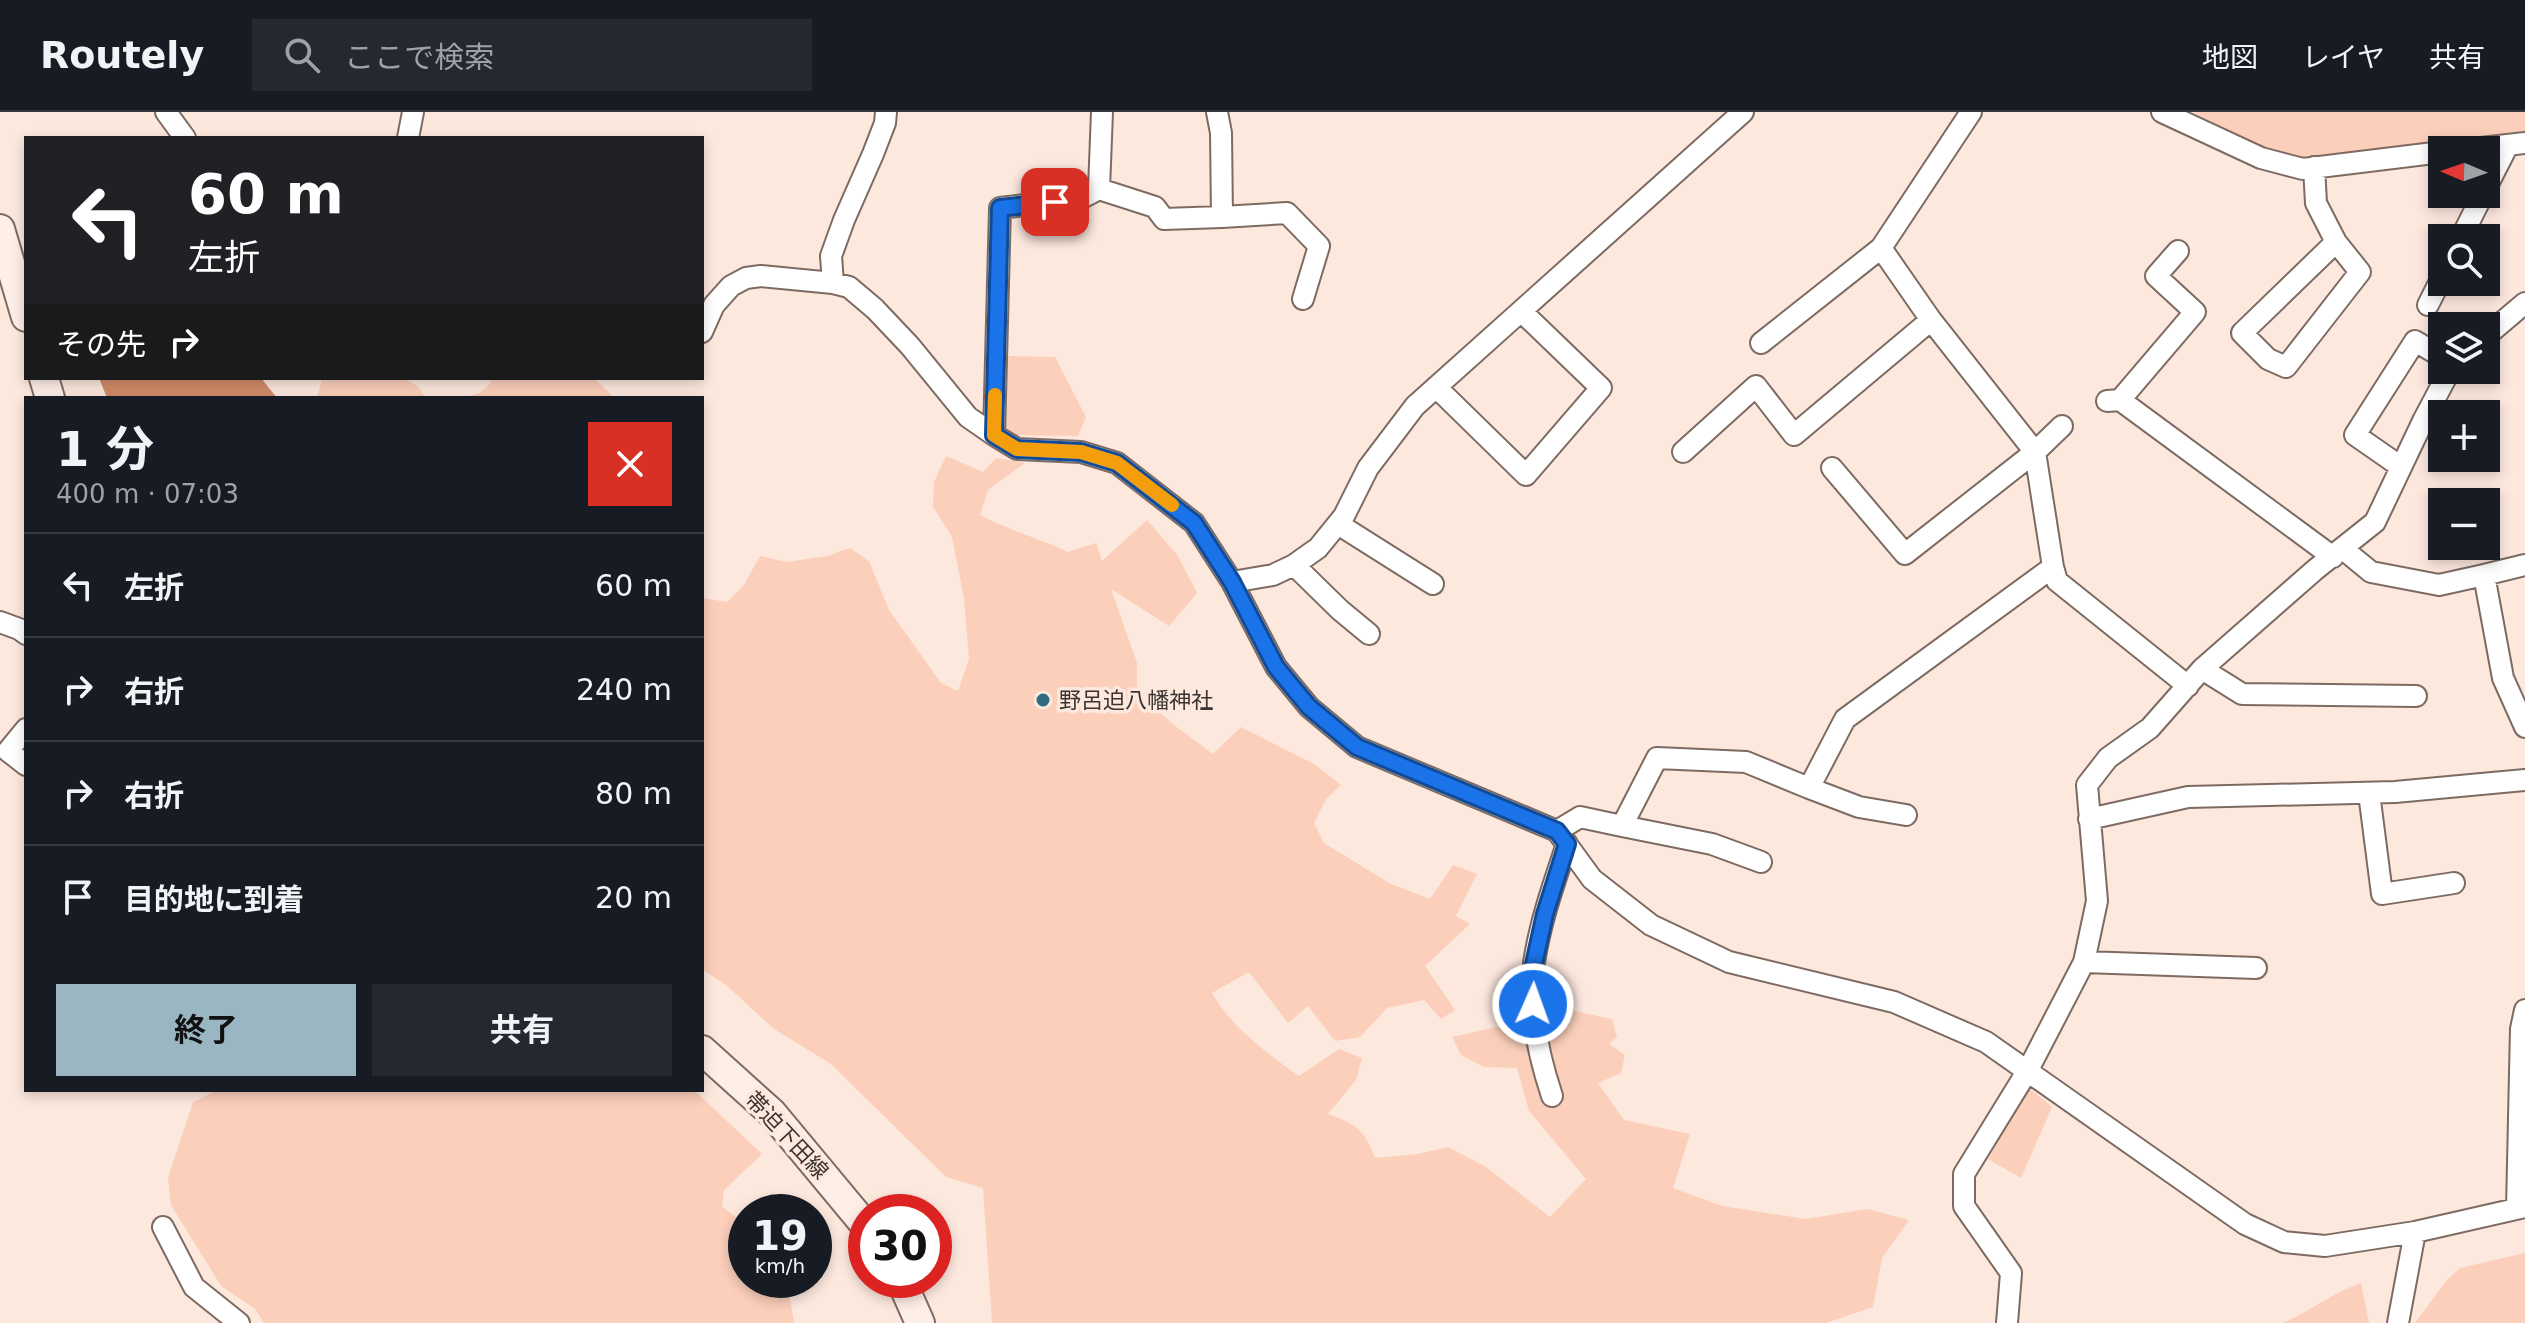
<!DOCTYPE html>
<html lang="ja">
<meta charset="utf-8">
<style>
body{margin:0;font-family:"DejaVu Sans","Noto Sans JP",sans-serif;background:#242831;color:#f1f3f6;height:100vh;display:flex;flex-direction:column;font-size:30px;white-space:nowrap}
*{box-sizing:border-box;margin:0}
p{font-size:26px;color:#9ea1a6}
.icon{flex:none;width:44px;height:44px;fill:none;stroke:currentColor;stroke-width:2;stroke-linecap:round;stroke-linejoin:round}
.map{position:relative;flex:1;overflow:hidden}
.side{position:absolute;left:24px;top:284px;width:680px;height:696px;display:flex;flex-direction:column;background:#171b24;border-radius:0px;box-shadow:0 4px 12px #0003}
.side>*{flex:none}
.banner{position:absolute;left:24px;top:24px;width:680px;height:244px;border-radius:0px;box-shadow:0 4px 12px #0003;background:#202124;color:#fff;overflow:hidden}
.needle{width:52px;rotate:272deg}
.fabs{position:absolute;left:2428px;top:24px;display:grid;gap:16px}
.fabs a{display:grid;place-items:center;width:72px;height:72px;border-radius:0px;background:#171b24;box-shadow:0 4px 12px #0003;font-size:40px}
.speed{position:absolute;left:728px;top:1082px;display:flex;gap:16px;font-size:40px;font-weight:700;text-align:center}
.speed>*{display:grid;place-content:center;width:104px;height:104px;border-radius:50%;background:#171b24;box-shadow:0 4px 12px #0003;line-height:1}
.speed small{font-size:20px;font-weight:400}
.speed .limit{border:12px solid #d22;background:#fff;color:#111}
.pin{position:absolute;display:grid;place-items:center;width:68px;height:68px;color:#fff;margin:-34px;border-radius:16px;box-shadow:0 4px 12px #0006}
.me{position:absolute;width:88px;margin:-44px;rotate:2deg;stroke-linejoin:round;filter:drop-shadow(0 0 6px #0008)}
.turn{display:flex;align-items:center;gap:28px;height:168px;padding:0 32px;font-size:36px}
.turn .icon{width:104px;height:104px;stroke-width:2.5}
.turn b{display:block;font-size:56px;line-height:68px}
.then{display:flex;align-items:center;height:76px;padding:0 32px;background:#0003;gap:16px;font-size:30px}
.round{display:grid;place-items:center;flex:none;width:84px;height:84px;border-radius:0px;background:#242831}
.summary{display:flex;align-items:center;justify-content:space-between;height:136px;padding:0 32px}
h1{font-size:48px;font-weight:700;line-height:60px}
.primary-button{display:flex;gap:16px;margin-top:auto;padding:16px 32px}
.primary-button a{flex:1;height:92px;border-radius:0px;background:#9ab6c2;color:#111;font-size:32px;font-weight:700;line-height:92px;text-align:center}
.primary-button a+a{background:#242831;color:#f1f3f6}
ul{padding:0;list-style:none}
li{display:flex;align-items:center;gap:24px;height:104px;padding:0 32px;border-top:2px solid #363941}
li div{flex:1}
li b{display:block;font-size:30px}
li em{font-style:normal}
header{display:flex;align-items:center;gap:48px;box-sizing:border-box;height:112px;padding:0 40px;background:#171b24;border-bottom:2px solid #363941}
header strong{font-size:38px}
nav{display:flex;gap:44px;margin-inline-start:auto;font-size:28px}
.search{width:560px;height:72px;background:#242831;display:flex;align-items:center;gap:20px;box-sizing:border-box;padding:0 28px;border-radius:0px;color:#9ea1a6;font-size:30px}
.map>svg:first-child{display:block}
.green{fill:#fbcfba}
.water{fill:#d18b69}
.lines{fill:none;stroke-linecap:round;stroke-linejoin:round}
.street-casing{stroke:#7d6b62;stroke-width:24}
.secondary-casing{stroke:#7d6b62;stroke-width:32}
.street{stroke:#fff;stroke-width:20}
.secondary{stroke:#fdeee8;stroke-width:28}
.route-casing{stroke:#114b97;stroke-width:20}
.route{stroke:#1a73e8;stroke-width:14}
.slow{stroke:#f59e0b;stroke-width:14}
.poi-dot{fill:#306c83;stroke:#fde8de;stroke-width:3}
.labels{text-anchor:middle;stroke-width:7;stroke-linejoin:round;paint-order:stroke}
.poi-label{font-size:22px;fill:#3b332f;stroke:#fde8de;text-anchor:start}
.street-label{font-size:22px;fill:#3b332f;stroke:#fde8de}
</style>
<header>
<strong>Routely</strong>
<div class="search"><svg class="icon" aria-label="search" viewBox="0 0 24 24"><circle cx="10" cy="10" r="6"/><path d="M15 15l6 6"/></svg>ここで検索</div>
<nav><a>地図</a><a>レイヤ</a><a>共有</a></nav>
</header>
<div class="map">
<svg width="2525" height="1211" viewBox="0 0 2525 1211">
<rect width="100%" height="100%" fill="#fde8de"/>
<path class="green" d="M2193,0H2525V20L2336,52L2275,46Z
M1006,244L1055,245L1086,305L1078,324L1013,323L1005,316Z
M322,266H404L418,274L426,286H317Z
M490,266H594L615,286H463L479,281L491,271Z
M946,344L983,360L996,346L1025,351L988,378L980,403C1009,418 1039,427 1068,440L1096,431L1102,449L1147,408L1178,444L1197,481L1169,514L1111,477L1137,551V580L1174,613L1213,642L1241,615L1314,652L1341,673L1326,687L1314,711L1324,731L1391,772L1430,787L1453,753L1477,762L1456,804L1470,812L1425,854L1455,898L1441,907L1424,888L1387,896L1360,925L1335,929L1308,894L1288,911L1249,860L1212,881C1232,916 1267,941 1299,964L1339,937L1362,946L1356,968L1328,1002C1356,1012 1365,1018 1375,1046L1417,1042L1448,1035L1486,1055L1550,1105L1586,1067L1529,999L1517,956L1484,955L1461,943L1452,925L1506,913L1529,904L1560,896L1612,907L1617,925L1609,932L1625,943L1621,961L1598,971L1624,1008L1690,1022L1673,1076L1722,1094L1806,1107L1868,1097L1909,1108L1882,1146L1873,1195L1826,1211H992L983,1076L946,1065L831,952L774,917L726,873L702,857V486L727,490L744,473L760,444L786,450L828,444L850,436L869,449L889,498L941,571L958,579L969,547L964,486L952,425L933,395L934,370Z
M2029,976L2052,995L2021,1066L1988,1047Z
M218,978H694L762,1042L724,1078L722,1094L746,1114V1168H787L794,1211H264L255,1197L221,1174L171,1093L168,1065L193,990Z
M2525,1141V1211H2415L2446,1169L2460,1156Z
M2361,1171L2369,1211H2282C2310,1200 2332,1181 2361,1171Z"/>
<path class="water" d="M99,266H261L277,286H107Z"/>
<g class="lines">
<defs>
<path id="street" d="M166,0L185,26
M1217,0L1221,21L1222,105L1287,101L1319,134L1303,187
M1971,0L1881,136L1931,208L2035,340L2053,455L2057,469L2188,574
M2162,0L2261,46L2303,57L2442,40
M408,26L413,0
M2463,38L2525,31
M2314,55L2316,91L2336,130L2360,160L2286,255L2268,247L2242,221L2336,130
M2486,76L2508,33
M1099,77L1155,95L1164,107L1222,105
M2461,126L2483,82
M833,171L831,144L844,108L873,42L885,11L886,0
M2428,193L2442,165
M702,220L714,193L731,174L746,166L761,164L833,171L849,175L875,197L910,234L968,305L994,323L1017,337L1081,340L1117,351L1194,411L1232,470L1276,555L1309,595L1357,635L1557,719L1592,767L1651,813L1729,850L1894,890L1986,930L2245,1112L2284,1130L2325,1134L2415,1120L2525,1095
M2486,224L2525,191
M1761,231L1881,136
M1436,275L1526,363L1601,276L1521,199
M2120,288L2333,445
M2107,289L2120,288L2195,200L2156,164L2178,139
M994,323L1000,96L1082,86L1099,77L1102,0
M1683,340L1756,274L1794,323L1931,208
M2401,355L2355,323L2415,229L2442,245
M1832,356L1905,442L2035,340L2062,314
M1338,412L1433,472
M2343,437L2371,460L2439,473L2484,463L2503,566L2525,615
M1294,453L1340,498L1369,522
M2484,463L2525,453
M1232,470L1273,463L1294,453L1318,436L1344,404L1368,356L1415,294L1743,0
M0,510L19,517L26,522
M2202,557L2242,582L2416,584
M26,617L8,639L26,653
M1809,676L1859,695L1906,703
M2369,681L2382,782L2454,771
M2089,707L2188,685L2395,680L2525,668
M1622,714L1712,732L1761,750
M1557,719L1580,705L1622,714L1657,646L1746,650L1809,676L1845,607L2053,455
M2084,850L2256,856
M1552,984C1538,942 1528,896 1534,851C1540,810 1554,771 1567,732
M2517,1096L2521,917L2525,898
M163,1115L194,1175L239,1211
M2007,1211L2011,1161L1964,1094V1062L2028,958L2084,850L2097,789L2087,673L2108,646L2150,616L2202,557L2316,457L2375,410L2424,307L2450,258
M2398,1211L2415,1120"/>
<path id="secondary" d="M0,117L26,205
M44,266L50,286
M702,938L772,1001L866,1114
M901,1168L920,1211"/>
</defs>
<use href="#street" class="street-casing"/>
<use href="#secondary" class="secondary-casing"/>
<use href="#street" class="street"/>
<use href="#secondary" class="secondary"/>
</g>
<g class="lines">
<defs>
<path id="route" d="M1055,90L1000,96L994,323L1017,337L1081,340L1117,351L1194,411L1232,470L1276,555L1309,595L1357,635L1557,719L1567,732L1545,802L1534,852L1533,892"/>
</defs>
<use href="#route" class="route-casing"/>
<use href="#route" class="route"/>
<path class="slow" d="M995,283L994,323L1017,337L1081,340L1117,351L1172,393"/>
</g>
<circle class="poi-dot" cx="1043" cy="588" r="8"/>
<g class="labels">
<g class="poi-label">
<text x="1059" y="596">野呂迫八幡神社</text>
</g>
<g class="street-label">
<text transform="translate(787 1023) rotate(47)" y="8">帯迫下田線</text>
</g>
</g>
</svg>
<div class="fabs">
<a><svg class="needle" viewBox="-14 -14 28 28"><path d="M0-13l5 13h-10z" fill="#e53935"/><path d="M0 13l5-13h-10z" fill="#9ea1a6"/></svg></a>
<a><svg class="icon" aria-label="search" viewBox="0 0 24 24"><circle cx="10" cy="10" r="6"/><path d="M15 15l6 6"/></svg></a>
<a><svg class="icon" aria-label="layers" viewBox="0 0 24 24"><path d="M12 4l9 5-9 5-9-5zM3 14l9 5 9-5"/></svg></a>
<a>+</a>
<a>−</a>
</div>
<div class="speed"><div>19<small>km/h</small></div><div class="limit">30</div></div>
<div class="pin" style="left:1055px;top:90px;background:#d93025"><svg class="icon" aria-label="arrive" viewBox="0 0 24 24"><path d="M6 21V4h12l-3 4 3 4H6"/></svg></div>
<svg class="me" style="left:1533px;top:892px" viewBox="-20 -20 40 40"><circle r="17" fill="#1a73e8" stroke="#fff" stroke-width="3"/><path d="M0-11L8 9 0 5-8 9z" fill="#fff"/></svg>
<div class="banner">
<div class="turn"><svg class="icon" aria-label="left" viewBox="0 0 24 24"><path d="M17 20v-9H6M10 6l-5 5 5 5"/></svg><div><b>60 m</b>左折</div></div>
<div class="then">その先<svg class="icon" aria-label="right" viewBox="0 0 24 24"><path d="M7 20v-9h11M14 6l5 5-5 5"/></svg></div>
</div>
<section class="side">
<div class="summary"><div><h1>1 分</h1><p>400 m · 07:03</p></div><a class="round" style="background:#d93025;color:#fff"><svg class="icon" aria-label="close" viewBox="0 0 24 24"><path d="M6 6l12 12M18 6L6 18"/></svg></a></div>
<ul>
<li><svg class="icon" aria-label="left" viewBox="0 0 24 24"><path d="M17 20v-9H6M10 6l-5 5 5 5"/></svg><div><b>左折</b></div><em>60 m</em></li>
<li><svg class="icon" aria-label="right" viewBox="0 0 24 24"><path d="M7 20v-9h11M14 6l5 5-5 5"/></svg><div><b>右折</b></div><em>240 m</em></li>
<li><svg class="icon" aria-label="right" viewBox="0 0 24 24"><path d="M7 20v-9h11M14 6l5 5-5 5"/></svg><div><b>右折</b></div><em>80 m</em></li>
<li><svg class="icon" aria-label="arrive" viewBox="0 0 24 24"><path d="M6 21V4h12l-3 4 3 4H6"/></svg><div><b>目的地に到着</b></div><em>20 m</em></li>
</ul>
<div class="primary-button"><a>終了</a><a>共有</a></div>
</section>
</div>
